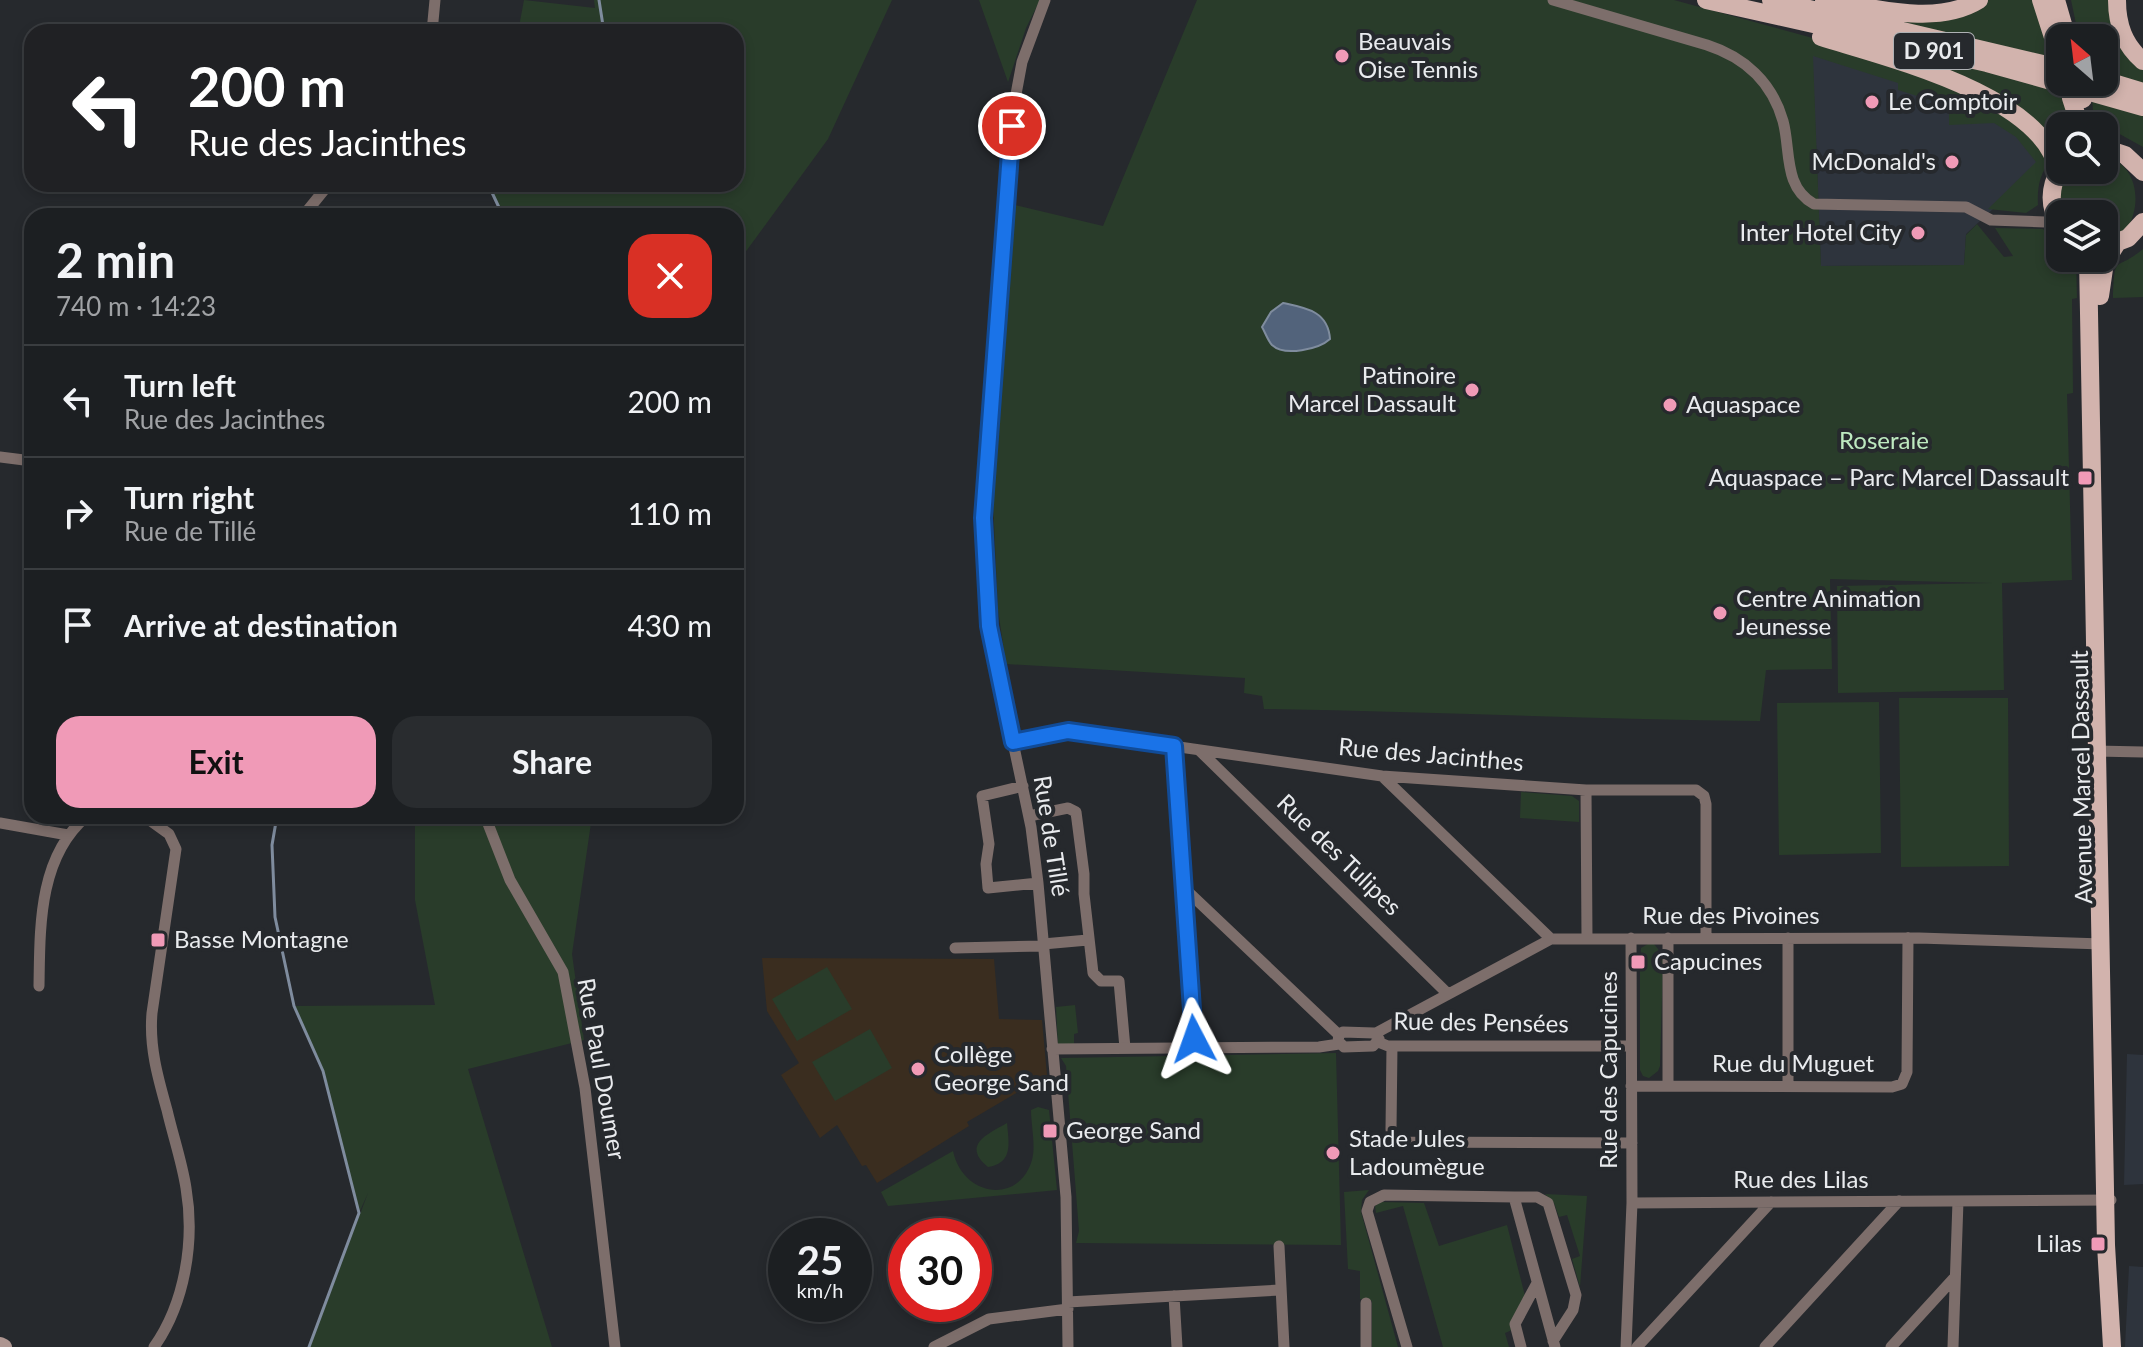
<!DOCTYPE html>
<meta charset="utf-8">
<style>
body{margin:0;font-family:Lato,sans-serif;background:#292c2f;color:#f1f3f6;height:100vh;display:flex;flex-direction:column;font-size:30px;white-space:nowrap}
*{box-sizing:border-box;margin:0}
p{font-size:26px;color:#a0a2a5}
.icon{flex:none;width:44px;height:44px;fill:none;stroke:currentColor;stroke-width:2;stroke-linecap:round;stroke-linejoin:round}
.map{position:relative;flex:1;overflow:hidden}
.details{position:absolute;left:24px;top:208px;width:720px;height:616px;display:flex;flex-direction:column;background:#1c1f22;border-radius:24px;box-shadow:0 4px 12px #0003,0 0 0 2px #3a3d40}
.details>*{flex:none}
.guide{position:absolute;left:24px;top:24px;width:720px;height:168px;border-radius:24px;box-shadow:0 4px 12px #0003,0 0 0 2px #3a3d40;background:#202124;color:#fff;overflow:hidden}
.needle{width:52px;rotate:332deg}
.tools{position:absolute;left:2046px;top:24px;display:grid;gap:16px}
.tools a{display:grid;place-items:center;width:72px;height:72px;border-radius:16px;background:#1c1f22;box-shadow:0 4px 12px #0003,0 0 0 2px #3a3d40;font-size:40px}
.speed{position:absolute;left:768px;top:1218px;display:flex;gap:16px;font-size:40px;font-weight:700;text-align:center}
.speed>*{display:grid;place-content:center;width:104px;height:104px;border-radius:50%;background:#1c1f22;box-shadow:0 4px 12px #0003,0 0 0 2px #3a3d40;line-height:1}
.speed small{font-size:20px;font-weight:400}
.speed .limit{border:12px solid #d22;background:#fff;color:#111}
.pin{position:absolute;display:grid;place-items:center;width:68px;height:68px;color:#fff;margin:-34px;border:4px solid #fff;border-radius:50%;box-shadow:0 2px 8px #0007}
.me{position:absolute;width:88px;margin:-44px;rotate:356deg;stroke-linejoin:round;filter:drop-shadow(0 0 6px #0008)}
.turn{display:flex;align-items:center;gap:28px;height:168px;padding:0 32px;font-size:36px}
.turn .icon{width:104px;height:104px;stroke-width:2.5}
.turn b{display:block;font-size:56px;line-height:68px}
.round{display:grid;place-items:center;flex:none;width:84px;height:84px;border-radius:24px;background:#292c2f}
.overview{display:flex;align-items:center;justify-content:space-between;height:136px;padding:0 32px}
h1{font-size:48px;font-weight:700;line-height:60px}
.cta{display:flex;gap:16px;margin-top:auto;padding:16px 32px}
.cta a{flex:1;height:92px;border-radius:24px;background:#f09ab7;color:#111;font-size:32px;font-weight:700;line-height:92px;text-align:center}
.cta a+a{background:#292c2f;color:#f1f3f6}
ul{padding:0;list-style:none}
li{display:flex;align-items:center;gap:24px;height:112px;padding:0 32px;border-top:2px solid #3a3d40}
li div{flex:1}
li b{display:block;font-size:30px}
li em{font-style:normal}
.map>svg:first-child{display:block}
.built{fill:#2e343d}
.education{fill:#3a2d1f}
.green{fill:#293c2a}
.water{fill:#52637b;stroke:#7f8c9e;stroke-width:2}
.lines{fill:none;stroke-linecap:round;stroke-linejoin:round}
.stream{stroke:#7f8c9e;stroke-width:3}
.minor{stroke:#7d6e6b;stroke-width:11}
.secondary{stroke:#ad9590;stroke-width:16}
.primary{stroke:#d2b3ad;stroke-width:18}
.primary-bridge{stroke:#d2b3ad;stroke-width:18}
.route-casing{stroke:#114b97;stroke-width:20}
.route{stroke:#1a73e8;stroke-width:14}
.poi-dot{fill:#f09ab7;stroke:#26292d;stroke-width:3}
.labels{text-anchor:middle;stroke-width:8;stroke-linejoin:round;paint-order:stroke}
.shield{fill:#26292d;stroke:#aeb1b4;stroke-width:2}
.shield-label{font-size:22px;font-weight:bold;fill:#e9ebee}
.poi-label{font-size:24px;fill:#e9ebee;stroke:#26292d;text-anchor:start}
.park-label{font-size:24px;fill:#beeac0;stroke:#26292d}
.street-label{font-size:24px;fill:#e9ebee;stroke:#26292d}
</style>
<div class="map">
<svg width="2143" height="1347" viewBox="0 0 2143 1347">
<rect width="100%" height="100%" fill="#26292d"/>
<path class="built" d="M1812,47L1978,101L2046,160L1966,234L1964,265L1821,266Z
M2127,1054L2143,1055V1184L2124,1185Z
M2129,1266L2143,1267V1347H2125Z"/>
<path class="education" d="M762,958L994,959L999,1019L1042,1020L1047,1075L967,1122L969,1126L877,1183L866,1165L862,1166L837,1125L820,1138L781,1075L799,1063L767,1011Z"/>
<path class="green" d="M524,0L595,8L594,0H892L828,139L736,265V216H503L488,184H736V32H518Z
M979,0H1040L1026,28L1008,82Z
M1197,0H1674L1809,37L1945,81L2008,113L2051,159C2040,174 2037,186 2038,205L2026,213L1988,209L2036,162L2016,137L1994,123L1949,125V106L1898,90V83L1813,56L1821,266L1964,265L1966,235L1977,224L2004,257L2013,256L1995,228L2043,229L2060,245V258H2076L2077,298L2072,299L2073,393L2067,394L2072,580L2002,583L2004,690L1838,693L1837,586L1992,583L1830,579L1832,669L1766,670L1760,721C1595,719 1430,712 1264,709L1262,696L1244,693L1245,678L1006,664L998,610L992,480L1015,205L1103,226Z
M1984,0H2034L2052,59L1835,6L1917,17Z
M2071,0H2112L2143,66V85L2104,73V38H2079Z
M1835,34L2060,89L2071,126H2060V148L2055,152L2031,124Z
M2092,97L2143,114V147L2098,122L2093,111Z
M2104,156C2137,163 2143,203 2127,229C2121,234 2111,236 2104,239V214H2062L2059,192L2069,170H2104Z
M2143,249V297L2113,298C2115,252 2114,273 2143,249Z
M1899,698H2008L2009,866L1901,867Z
M1879,702L1881,853L1779,855L1777,703Z
M1521,792L1572,796L1579,801V822L1520,818Z
M415,816H592L572,954L584,1040L468,1069L552,1347H310L368,1193L359,1213L323,1071L294,1006L435,1005L415,900Z
M1648,944H1654L1662,954L1663,963L1660,1066L1658,1071L1649,1078L1643,1076L1640,1070V965L1641,948Z
M827,967L852,1009L797,1041L772,999Z
M1075,1005L1078,1033L1074,1034V1044L1058,1045L1056,1007Z
M870,1029L892,1068L835,1101L812,1062Z
M1336,1053L1341,1245L1076,1243L1079,1231L1066,1066L1061,1058Z
M1038,1107L1049,1110L1057,1190L888,1206L881,1192L953,1151C963,1197 1019,1205 1032,1160C1036,1146 1031,1125 1031,1110Z
M1007,1123C1009,1144 1013,1163 988,1167C961,1145 988,1134 1007,1123Z
M1369,1190L1362,1200L1361,1212L1398,1347H1372V1301L1360,1299V1271L1348,1269L1344,1192Z
M1545,1194L1587,1196L1580,1287L1572,1259L1580,1256L1567,1215L1559,1217L1554,1203Z
M1381,1202L1424,1203L1439,1246L1507,1225L1525,1296L1512,1330L1505,1333L1509,1347H1443L1403,1206L1376,1213L1375,1206Z"/>
<path class="water" d="M1283,303C1306,308 1328,311 1330,339C1319,349 1285,357 1272,345C1268,341 1265,332 1262,327L1271,312Z"/>
<g class="lines">
<path class="stream" d="M599,0L604,32
M488,184L503,216
M277,816L272,845L275,917L294,1006L323,1071L359,1213L309,1347"/>
<path class="minor" d="M1045,0L1022,62L1014,105L985,474L983,518L986,591L993,648L1031,827L1038,883L1066,1197L1068,1347
M1553,0L1707,45C1744,57 1772,82 1783,121C1791,150 1783,187 1814,204L1966,207L1991,220L2045,222L2060,227
M432,32L435,0
M303,216L329,184
M0,457L32,461
M1013,742L1068,731L1382,776L1586,790H1696L1704,796L1706,804V938
M1174,746L1195,1048
M1199,750L1448,994
M2096,751L2143,752
M1382,776L1551,939
M1023,786L982,796L989,844L986,864L988,888L1038,883
M1586,790L1587,938
M144,816L169,834L176,849L152,1013C149,1047 158,1078 167,1110C173,1136 182,1162 186,1188C195,1241 185,1303 154,1347
M485,816L510,880L563,972L585,1088L615,1347
M1029,816L1068,808L1076,812L1084,874V894L1093,973L1101,981H1119L1125,1048
M0,823L68,835
M1183,887L1339,1035
M1668,938V1086
M1788,938V1086
M1043,944L1088,940
M955,948L1043,946
M39,986C40,928 38,857 87,816
M1343,1032L1374,1033L1379,1039L1373,1046L1344,1047L1338,1041L1339,1035Z
M1376,1033L1551,939L1919,938L2103,944
M1378,1042L1388,1046H1631
M1392,1046L1391,1129L1392,1137L1398,1142L1632,1143
M1052,1049L1319,1047L1339,1044
M1631,1086L1892,1087L1902,1084L1907,1072L1908,938
M1514,1197H1537L1548,1203L1576,1295L1573,1310L1553,1341
M1632,1203L2111,1200
M1279,1246L1284,1347
M1174,1296L1177,1347
M1068,1302L1280,1290
M934,1347L989,1319L1068,1309
M1366,1347V1303
M1407,1347L1367,1211L1370,1202L1384,1195L1514,1197L1555,1347
M1521,1347L1515,1324L1537,1283
M1626,1347L1632,1203L1631,938
M1637,1347L1771,1202
M1765,1347L1899,1201
M1891,1347L1955,1277
M1953,1347L1958,1201"/>
<path class="secondary" d="M0,1345L4,1347"/>
<path class="primary" d="M1706,0L1987,63L2143,107
M1771,0L2060,68
M1824,0C1871,7 1936,27 1979,0
M2041,0L2060,59
M2056,0L2067,38
M2117,0C2117,25 2124,45 2143,61
M1821,37C1884,57 2045,95 2058,172
M2104,80L2143,92
M2071,98L2080,126
M2104,148L2125,155L2143,172
M2060,169C2049,188 2049,207 2060,225
M2107,246L2128,238L2143,222
M2088,258L2106,1245L2112,1347
M2100,296L2105,262L2117,243"/>
<path class="primary-bridge" d="M2078,82L2083,99"/>
</g>
<g class="lines">
<defs>
<path id="route" d="M1012,126L983,518L989,626L1013,742L1068,731L1174,746L1194,1039"/>
</defs>
<use href="#route" class="route-casing"/>
<use href="#route" class="route"/>
</g>
<g class="poi-dot">
<circle cx="1342" cy="56" r="8"/>
<circle cx="1872" cy="102" r="8"/>
<circle cx="1952" cy="162" r="8"/>
<circle cx="1918" cy="233" r="8"/>
<circle cx="1472" cy="390" r="8"/>
<circle cx="1670" cy="405" r="8"/>
<rect x="2077" y="470" width="16" height="16" rx="4"/>
<circle cx="1720" cy="613" r="8"/>
<rect x="150" y="932" width="16" height="16" rx="4"/>
<rect x="1630" y="954" width="16" height="16" rx="4"/>
<circle cx="918" cy="1069" r="8"/>
<rect x="1042" y="1123" width="16" height="16" rx="4"/>
<circle cx="1333" cy="1153" r="8"/>
<rect x="2090" y="1236" width="16" height="16" rx="4"/>
</g>
<g class="labels">
<rect class="shield" x="1894" y="33" width="80" height="36" rx="6"/>
<g class="shield-label">
<text x="1934" y="59">D 901</text>
</g>
<g class="poi-label">
<text x="1358" y="50">Beauvais<tspan x="1358" dy="28">Oise Tennis</tspan></text>
<text x="1888" y="110">Le Comptoir</text>
<text x="1936" y="170" text-anchor="end">McDonald's</text>
<text x="1902" y="241" text-anchor="end">Inter Hotel City</text>
<text x="1456" y="384" text-anchor="end">Patinoire<tspan x="1456" dy="28">Marcel Dassault</tspan></text>
<text x="1686" y="413">Aquaspace</text>
<text x="2069" y="486" text-anchor="end">Aquaspace – Parc Marcel Dassault</text>
<text x="1736" y="607">Centre Animation<tspan x="1736" dy="28">Jeunesse</tspan></text>
<text x="174" y="948">Basse Montagne</text>
<text x="1654" y="970">Capucines</text>
<text x="934" y="1063">Collège<tspan x="934" dy="28">George Sand</tspan></text>
<text x="1066" y="1139">George Sand</text>
<text x="1349" y="1147">Stade Jules<tspan x="1349" dy="28">Ladoumègue</tspan></text>
<text x="2082" y="1252" text-anchor="end">Lilas</text>
</g>
<g class="park-label">
<text x="1884" y="449">Roseraie</text>
</g>
<g class="street-label">
<text transform="translate(1431 755) rotate(5)" y="8">Rue des Jacinthes</text>
<text transform="translate(2082 777) rotate(-91)" y="8">Avenue Marcel Dassault</text>
<text transform="translate(1051 836) rotate(81)" y="8">Rue de Tillé</text>
<text transform="translate(1339 855) rotate(44)" y="8">Rue des Tulipes</text>
<text x="1731" y="924">Rue des Pivoines</text>
<text transform="translate(1481 1023) rotate(1)" y="8">Rue des Pensées</text>
<text x="1793" y="1072">Rue du Muguet</text>
<text transform="translate(601 1069) rotate(80)" y="8">Rue Paul Doumer</text>
<text transform="translate(1609 1070) rotate(-90)" y="8">Rue des Capucines</text>
<text x="1801" y="1188">Rue des Lilas</text>
</g>
</g>
</svg>
<div class="tools">
<a><svg class="needle" viewBox="-14 -14 28 28"><path d="M0-13l5 13h-10z" fill="#e53935"/><path d="M0 13l5-13h-10z" fill="#a0a2a5"/></svg></a>
<a><svg class="icon" aria-label="search" viewBox="0 0 24 24"><circle cx="10" cy="10" r="6"/><path d="M15 15l6 6"/></svg></a>
<a><svg class="icon" aria-label="layers" viewBox="0 0 24 24"><path d="M12 4l9 5-9 5-9-5zM3 14l9 5 9-5"/></svg></a>
</div>
<div class="speed"><div>25<small>km/h</small></div><div class="limit">30</div></div>
<div class="pin" style="left:1012px;top:126px;background:#d93025"><svg class="icon" aria-label="arrive" viewBox="0 0 24 24"><path d="M6 21V4h12l-3 4 3 4H6"/></svg></div>
<svg class="me" style="left:1194px;top:1039px" viewBox="-20 -20 40 40"><path d="M0-17L14 15 0 8-14 15z" fill="#1a73e8" stroke="#fff" stroke-width="4"/></svg>
<div class="guide">
<div class="turn"><svg class="icon" aria-label="left" viewBox="0 0 24 24"><path d="M17 20v-9H6M10 6l-5 5 5 5"/></svg><div><b>200 m</b>Rue des Jacinthes</div></div>
</div>
<section class="details">
<div class="overview"><div><h1>2 min</h1><p>740 m · 14:23</p></div><a class="round" style="background:#d93025;color:#fff"><svg class="icon" aria-label="close" viewBox="0 0 24 24"><path d="M6 6l12 12M18 6L6 18"/></svg></a></div>
<ul>
<li><svg class="icon" aria-label="left" viewBox="0 0 24 24"><path d="M17 20v-9H6M10 6l-5 5 5 5"/></svg><div><b>Turn left</b><p>Rue des Jacinthes</p></div><em>200 m</em></li>
<li><svg class="icon" aria-label="right" viewBox="0 0 24 24"><path d="M7 20v-9h11M14 6l5 5-5 5"/></svg><div><b>Turn right</b><p>Rue de Tillé</p></div><em>110 m</em></li>
<li><svg class="icon" aria-label="arrive" viewBox="0 0 24 24"><path d="M6 21V4h12l-3 4 3 4H6"/></svg><div><b>Arrive at destination</b></div><em>430 m</em></li>
</ul>
<div class="cta"><a>Exit</a><a>Share</a></div>
</section>
</div>
